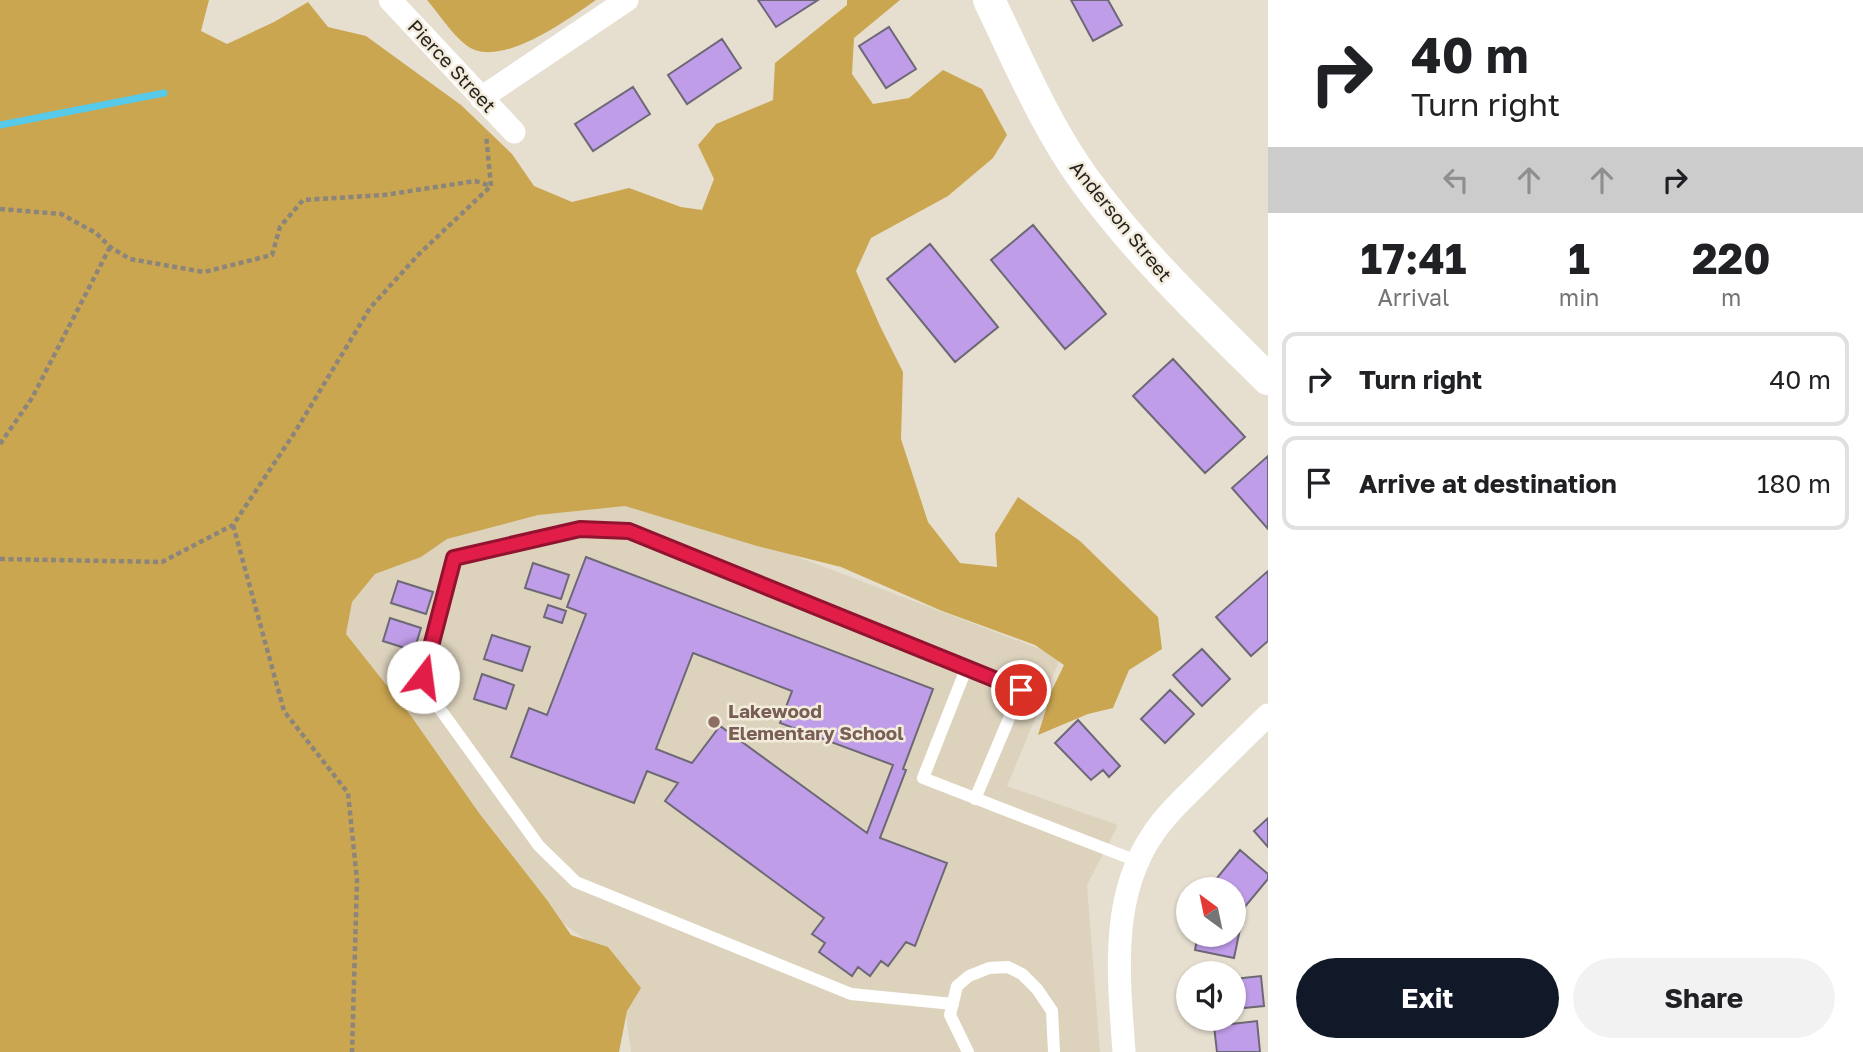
<!DOCTYPE html>
<style>
body{margin:0;font-family:"Golos Text",sans-serif;background:#f2f2f2;color:#202124;height:100vh;display:flex;flex-direction:column;font-size:26px;white-space:nowrap}
*{box-sizing:border-box;margin:0}
p{font-size:23px;color:#757577}
.icon{flex:none;width:38px;height:38px;fill:none;stroke:currentColor;stroke-width:2;stroke-linecap:round;stroke-linejoin:round}
.map{position:relative;flex:1;overflow:hidden}
.sheet{display:flex;flex-direction:column;background:#fff;width:595px}
.sheet>*{flex:none}
.hud{background:#fff;color:#202124;overflow:hidden}
.needle{width:46px;rotate:327deg}
.controls{position:absolute;left:1176px;top:877px;display:grid;gap:14px}
.controls a{display:grid;place-items:center;width:70px;height:70px;border-radius:50%;background:#fff;box-shadow:0 2px 5px #0004;font-size:35px}
.pin{position:absolute;display:grid;place-items:center;width:60px;height:60px;color:#fff;margin:-30px;border:4px solid #fff;border-radius:50%;box-shadow:0 2px 7px #0007}
.me{position:absolute;width:77px;margin:-38px;rotate:15deg;stroke-linejoin:round;filter:drop-shadow(0 0 5px #0008)}
.turn{display:flex;align-items:center;gap:24px;height:147px;padding:0 28px;font-size:32px}
.turn .icon{width:91px;height:91px;stroke-width:2.5}
.turn b{display:block;font-size:49px;line-height:60px}
.lanes{display:flex;align-items:center;height:66px;padding:0 28px;background:#0003;justify-content:center;gap:35px;direction:ltr}
.lanes .off{opacity:.35}
.eta{display:flex;justify-content:space-evenly;align-items:center;height:119px;text-align:center}
.eta b{font-size:42px;font-weight:700;line-height:49px}
.cta{display:flex;gap:14px;margin-top:auto;padding:14px 28px}
.cta a{flex:1;height:80px;border-radius:42px;background:#111827;color:#fff;font-size:28px;font-weight:700;line-height:80px;text-align:center}
.cta a+a{background:#f2f2f2;color:#202124}
ul{padding:0;list-style:none}
li{display:flex;align-items:center;gap:21px;height:94px;margin:0 14px 10px;padding:0 14px;border:4px solid #e0e0e0;border-radius:14px}
li div{flex:1}
li b{display:block;font-size:26px}
li em{font-style:normal}
main{display:flex;flex:1;min-height:0}
.map>svg:first-child{display:block}
.built{fill:#ddd3bd}
.forest{fill:#cba651}
.lines{fill:none;stroke-linecap:round;stroke-linejoin:round}
.stream{stroke:#57caea;stroke-width:7}
.building{fill:#c09de9;stroke:#6d6875;stroke-width:2;fill-rule:evenodd}
.path{stroke:#8b857b;stroke-width:4.5;stroke-dasharray:5 3.5;stroke-linecap:butt}
.lane{stroke:#fff;stroke-width:12}
.street{stroke:#fff;stroke-width:23}
.secondary{stroke:#fff;stroke-width:32}
.route-casing{stroke:#92132f;stroke-width:18}
.route{stroke:#e11d48;stroke-width:12}
.education-dot{fill:#8d6e63;stroke:#f3ecdd;stroke-width:2.5}
.labels{text-anchor:middle;stroke-width:5;stroke-linejoin:round;paint-order:stroke}
.street-label{font-size:19px;fill:#27241f;stroke:#f3ecdd}
.education-label{font-size:19px;font-weight:bold;fill:#785e54;stroke:#f3ecdd;text-anchor:start}
</style>
<main>
<div class="map">
<svg width="1268" height="1052" viewBox="0 0 1268 1052">
<rect width="100%" height="100%" fill="#e6dfd0"/>
<path class="built" d="M638,496L1061,657L1007,786L1118,825L1087,885L1100,1052H631L619,964L531,900L331,621L357,546Z"/>
<path class="forest" d="M0,0H209L201,31L227,44L274,22L308,2L328,27L366,36L461,105L512,154L534,186L572,202L629,188L681,207L702,210L714,179L698,145L716,124L773,100L775,63L847,5V0H900L854,38L852,74L873,104L909,98L943,70L982,89L1007,135L993,158L948,196L871,238L856,271L880,326L903,372L901,439L928,522L960,563L997,567L995,534L1018,497L1080,541L1158,617L1162,649L1129,670L1113,708L1088,714L1038,735L1052,690L1064,665L1035,645L942,611L841,567L757,546L625,506L538,515L447,539L421,557L375,574L352,602L346,634L411,716L479,813L547,900L571,935L608,947L641,988L627,1011L619,1052H0Z
M427,0H596C568,19 499,71 466,45C451,33 439,14 427,0Z"/>
<g class="lines">
<path class="stream" d="M0,125L164,93"/>
</g>
<path class="building" d="M758,0H818L776,27Z
M1071,0H1108L1122,25L1093,41Z
M889,27L916,69L886,88L859,46Z
M722,39L741,68L687,104L668,75Z
M633,87L650,114L593,151L575,124Z
M1033,225L1106,314L1065,349L991,260Z
M930,244L998,327L955,362L887,279Z
M1173,359L1245,437L1205,473L1133,396Z
M1268,456V529L1232,488Z
M586,557L933,689L903,769L906,770L880,838L947,863L915,946L906,942L888,966L881,961L870,976L858,967L852,976L819,952L825,943L812,934L824,918L665,801L678,783L647,771L634,803L511,757L529,708L547,715L586,614L567,607ZM693,653L792,691L780,723L893,765L867,833L720,726L692,763L656,749Z
M533,563L569,575L561,599L525,588Z
M1268,571V641L1251,656L1216,617Z
M398,581L433,592L426,614L391,603Z
M548,605L566,611L562,623L544,617Z
M390,618L421,628L414,651L383,641Z
M492,635L530,647L522,671L484,659Z
M1202,649L1230,679L1202,706L1173,675Z
M482,674L514,685L506,709L474,699Z
M1170,690L1194,714L1165,743L1141,719Z
M1078,720L1120,766L1109,777L1103,770L1091,780L1055,743Z
M1268,818V847L1254,831Z
M1240,850L1268,874V879L1243,909L1234,902V889H1218L1212,884Z
M1234,918L1242,919L1234,958L1195,950L1198,934H1234Z
M1261,976L1264,1006L1234,1009V979Z
M1257,1021L1260,1052H1217L1214,1026Z"/>
<g class="lines">
<path class="path" d="M0,209L61,214L96,233L110,247L130,259L204,272L272,255L280,227L303,200L384,195L475,181L491,186L486,135
M0,444L32,398L110,247
M233,525L284,711L348,793L357,880L352,1052
M0,559L162,562L233,525L295,432L370,308L419,254L491,186"/>
<path class="lane" d="M975,799L1021,690L966,669L923,778L1137,861
M953,1004L851,994L576,882L539,846L432,698L423,677L454,558L580,529L629,532L966,669
M968,1052L950,1015L957,986L969,976L989,968L1008,967L1022,974L1037,989L1052,1011L1054,1052"/>
<path class="street" d="M390,0L514,132
M481,98L627,0
M1124,1052C1119,979 1109,898 1153,834C1165,815 1183,799 1200,782C1222,760 1245,737 1268,715"/>
<path class="secondary" d="M989,0C1018,60 1045,125 1084,179C1138,253 1203,315 1268,379"/>
</g>
<g class="lines">
<defs>
<path id="route" d="M423,677L454,558L580,529L629,531L1021,690"/>
</defs>
<use href="#route" class="route-casing"/>
<use href="#route" class="route"/>
</g>
<circle class="education-dot" cx="714" cy="722" r="7"/>
<g class="labels">
<g class="street-label">
<text transform="translate(452 66) rotate(47)" y="7">Pierce Street</text>
<text transform="translate(1121 221) rotate(51)" y="7">Anderson Street</text>
</g>
<g class="education-label">
<text x="728" y="718">Lakewood<tspan x="728" dy="22">Elementary School</tspan></text>
</g>
</g>
</svg>
<div class="controls">
<a><svg class="needle" viewBox="-14 -14 28 28"><path d="M0-13l5 13h-10z" fill="#e53935"/><path d="M0 13l5-13h-10z" fill="#757577"/></svg></a>
<a><svg class="icon" aria-label="sound" viewBox="0 0 24 24"><path d="M4 9h4l5-4v14l-5-4H4zM17 9q2 3 0 6"/></svg></a>
</div>
<div class="pin" style="left:1021px;top:690px;background:#d93025"><svg class="icon" aria-label="arrive" viewBox="0 0 24 24"><path d="M6 21V4h12l-3 4 3 4H6"/></svg></div>
<svg class="me" style="left:423px;top:677px" viewBox="-20 -20 40 40"><circle r="19" fill="#fff"/><path d="M0-13L10 11 0 6-10 11z" fill="#e11d48"/></svg>
</div>
<section class="sheet">
<div class="hud">
<div class="turn"><svg class="icon" aria-label="right" viewBox="0 0 24 24"><path d="M7 20v-9h11M14 6l5 5-5 5"/></svg><div><b>40 m</b>Turn right</div></div>
<div class="lanes"><svg class="icon off" aria-label="left" viewBox="0 0 24 24"><path d="M17 20v-9H6M10 6l-5 5 5 5"/></svg><svg class="icon off" aria-label="ahead" viewBox="0 0 24 24"><path d="M12 20V5M6 11l6-6 6 6"/></svg><svg class="icon off" aria-label="ahead" viewBox="0 0 24 24"><path d="M12 20V5M6 11l6-6 6 6"/></svg><svg class="icon" aria-label="right" viewBox="0 0 24 24"><path d="M7 20v-9h11M14 6l5 5-5 5"/></svg></div>
</div>
<div class="eta">
<div><b>17:41</b><p>Arrival</p></div>
<div><b>1</b><p>min</p></div>
<div><b>220</b><p>m</p></div>
</div>
<ul>
<li><svg class="icon" aria-label="right" viewBox="0 0 24 24"><path d="M7 20v-9h11M14 6l5 5-5 5"/></svg><div><b>Turn right</b></div><em>40 m</em></li>
<li><svg class="icon" aria-label="arrive" viewBox="0 0 24 24"><path d="M6 21V4h12l-3 4 3 4H6"/></svg><div><b>Arrive at destination</b></div><em>180 m</em></li>
</ul>
<div class="cta"><a>Exit</a><a>Share</a></div>
</section>
</main>
